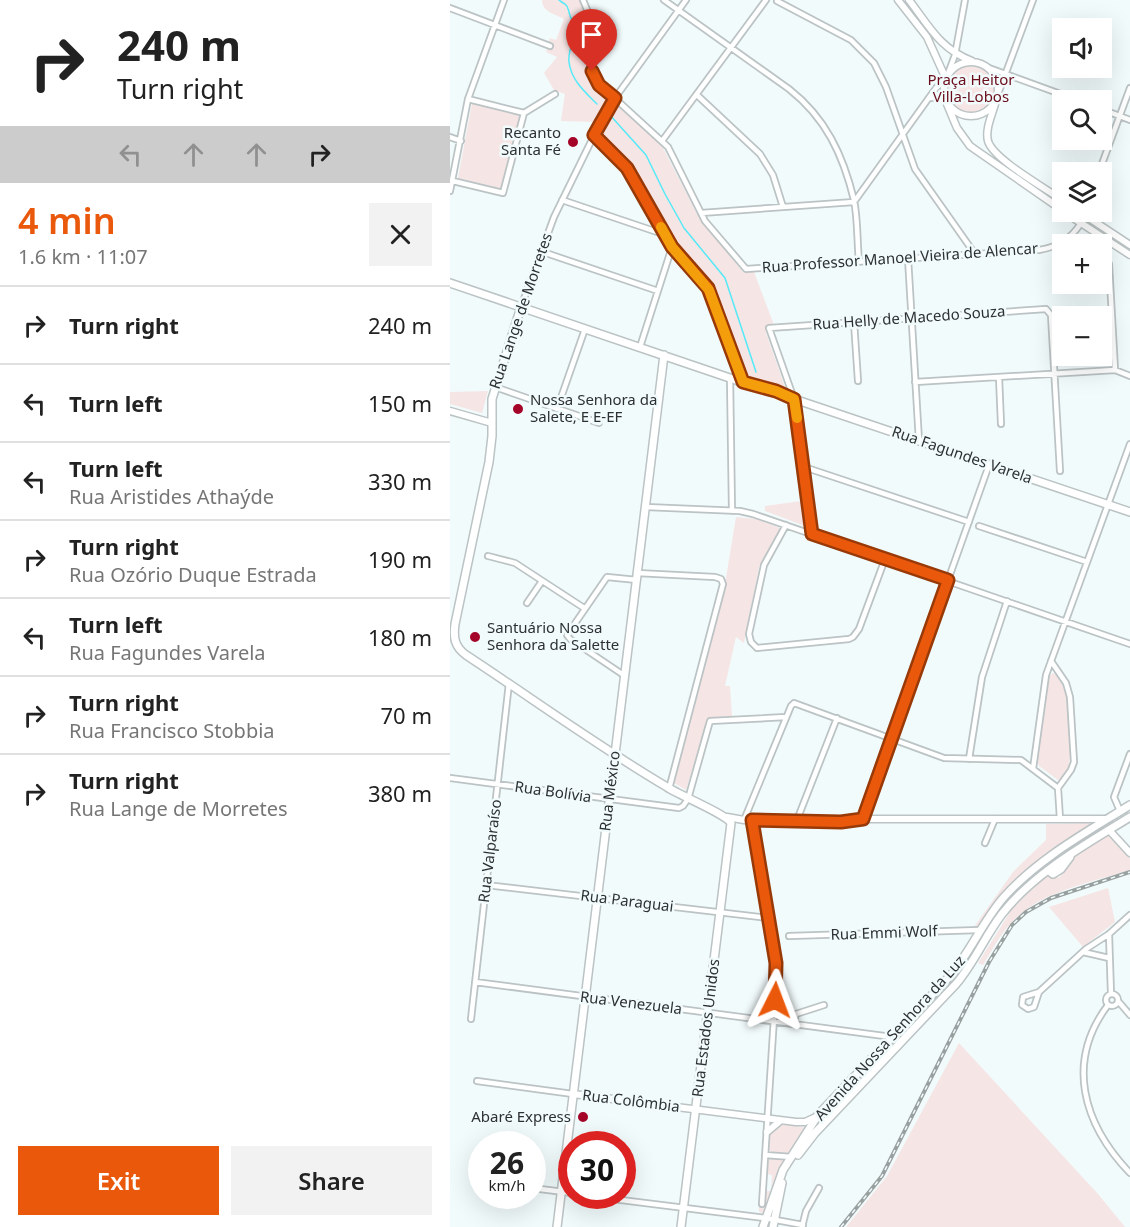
<!DOCTYPE html>
<meta charset="utf-8">
<style>
body{margin:0;font-family:"Noto Sans",sans-serif;background:#f2f2f2;color:#222;height:100vh;display:flex;flex-direction:column;font-size:22px;white-space:nowrap}
*{box-sizing:border-box;margin:0}
p{font-size:20px;color:#767676}
.icon{flex:none;width:33px;height:33px;fill:none;stroke:currentColor;stroke-width:2;stroke-linecap:round;stroke-linejoin:round}
.map{position:relative;flex:1;overflow:hidden}
.panel{display:flex;flex-direction:column;background:#fff;width:450px}
.panel>*{flex:none}
.banner{background:#fff;color:#222;overflow:hidden}
.buttons{position:absolute;left:602px;top:18px;display:grid;gap:12px}
.buttons a{display:grid;place-items:center;width:60px;height:60px;border-radius:0px;background:#fff;box-shadow:0 6px 24px #0002;font-size:30px}
.speed{position:absolute;left:18px;top:1131px;display:flex;gap:12px;font-size:30px;font-weight:700;text-align:center}
.speed>*{display:grid;place-content:center;width:78px;height:78px;border-radius:50%;background:#fff;box-shadow:0 6px 24px #0002;line-height:1}
.speed small{font-size:15px;font-weight:400}
.speed .limit{border:9px solid #d22;background:#fff;color:#111}
.pin{position:absolute;display:grid;place-items:center;width:51px;height:51px;color:#fff;margin:-62px -26px;border-radius:50% 50% 50% 0;rotate:-45deg;box-shadow:0 0 6px #0007}
.pin .icon{rotate:45deg}
.me{position:absolute;width:66px;margin:-33px;rotate:3deg;stroke-linejoin:round;filter:drop-shadow(0 0 4px #0008)}
.turn{display:flex;align-items:center;gap:21px;height:126px;padding:0 18px;font-size:27px}
.turn .icon{width:78px;height:78px;stroke-width:2.5}
.turn b{display:block;font-size:42px;line-height:51px}
.lanes{display:flex;align-items:center;height:57px;padding:0 18px;background:#0003;justify-content:center;gap:30px;direction:ltr}
.lanes .off{opacity:.35}
.round{display:grid;place-items:center;flex:none;width:63px;height:63px;border-radius:0px;background:#f2f2f2}
.headline{display:flex;align-items:center;justify-content:space-between;height:102px;padding:0 18px}
h1{font-size:36px;font-weight:600;line-height:45px;color:#ea580c}
.action{display:flex;gap:12px;margin-top:auto;padding:12px 18px}
.action a{flex:1;height:69px;border-radius:0px;background:#ea580c;color:#fff;font-size:24px;font-weight:600;line-height:69px;text-align:center}
.action a+a{background:#f2f2f2;color:#222}
ul{padding:0;list-style:none}
li{display:flex;align-items:center;gap:18px;height:78px;padding:0 18px;border-top:2px solid #e0e0e0}
li div{flex:1}
li b{display:block;font-size:22px}
li em{font-style:normal}
main{display:flex;flex:1;min-height:0}
.map>svg:first-child{display:block}
.green{fill:#f6e5e5}
.lines{fill:none;stroke-linecap:round;stroke-linejoin:round}
.stream{stroke:#54eaf8;stroke-width:1.5}
.minor-casing{stroke:#bbc3c4;stroke-width:8}
.tertiary-casing{stroke:#bbc3c4;stroke-width:9}
.secondary-casing{stroke:#bbc3c4;stroke-width:10}
.minor{stroke:#fff;stroke-width:4.5}
.tertiary{stroke:#fff;stroke-width:6}
.secondary{stroke:#fff;stroke-width:7}
.rail-casing{stroke:#99a0a0;stroke-width:4}
.rail{stroke:#f2fbfc;stroke-width:1.5;stroke-dasharray:4.5;stroke-linecap:butt}
.route-casing{stroke:#983908;stroke-width:15}
.route{stroke:#ea580c;stroke-width:10}
.slow{stroke:#f59e0b;stroke-width:10}
.poi-dot{fill:#a30428;stroke:#f2fbfc;stroke-width:2}
.labels{text-anchor:middle;stroke-width:5;stroke-linejoin:round;paint-order:stroke}
.park-label{font-size:15px;fill:#6a0d1b;stroke:#f2fbfc}
.poi-label{font-size:15px;fill:#2d3131;stroke:#f2fbfc;text-anchor:end}
.street-label{font-size:15px;fill:#2d3131;stroke:#f2fbfc}
</style>
<main>
<section class="panel">
<div class="banner">
<div class="turn"><svg class="icon" aria-label="right" viewBox="0 0 24 24"><path d="M7 20v-9h11M14 6l5 5-5 5"/></svg><div><b>240 m</b>Turn right</div></div>
<div class="lanes"><svg class="icon off" aria-label="left" viewBox="0 0 24 24"><path d="M17 20v-9H6M10 6l-5 5 5 5"/></svg><svg class="icon off" aria-label="ahead" viewBox="0 0 24 24"><path d="M12 20V5M6 11l6-6 6 6"/></svg><svg class="icon off" aria-label="ahead" viewBox="0 0 24 24"><path d="M12 20V5M6 11l6-6 6 6"/></svg><svg class="icon" aria-label="right" viewBox="0 0 24 24"><path d="M7 20v-9h11M14 6l5 5-5 5"/></svg></div>
</div>
<div class="headline"><div><h1>4 min</h1><p>1.6 km · 11:07</p></div><a class="round"><svg class="icon" aria-label="close" viewBox="0 0 24 24"><path d="M6 6l12 12M18 6L6 18"/></svg></a></div>
<ul>
<li><svg class="icon" aria-label="right" viewBox="0 0 24 24"><path d="M7 20v-9h11M14 6l5 5-5 5"/></svg><div><b>Turn right</b></div><em>240 m</em></li>
<li><svg class="icon" aria-label="left" viewBox="0 0 24 24"><path d="M17 20v-9H6M10 6l-5 5 5 5"/></svg><div><b>Turn left</b></div><em>150 m</em></li>
<li><svg class="icon" aria-label="left" viewBox="0 0 24 24"><path d="M17 20v-9H6M10 6l-5 5 5 5"/></svg><div><b>Turn left</b><p>Rua Aristides Athaýde</p></div><em>330 m</em></li>
<li><svg class="icon" aria-label="right" viewBox="0 0 24 24"><path d="M7 20v-9h11M14 6l5 5-5 5"/></svg><div><b>Turn right</b><p>Rua Ozório Duque Estrada</p></div><em>190 m</em></li>
<li><svg class="icon" aria-label="left" viewBox="0 0 24 24"><path d="M17 20v-9H6M10 6l-5 5 5 5"/></svg><div><b>Turn left</b><p>Rua Fagundes Varela</p></div><em>180 m</em></li>
<li><svg class="icon" aria-label="right" viewBox="0 0 24 24"><path d="M7 20v-9h11M14 6l5 5-5 5"/></svg><div><b>Turn right</b><p>Rua Francisco Stobbia</p></div><em>70 m</em></li>
<li><svg class="icon" aria-label="right" viewBox="0 0 24 24"><path d="M7 20v-9h11M14 6l5 5-5 5"/></svg><div><b>Turn right</b><p>Rua Lange de Morretes</p></div><em>380 m</em></li>
</ul>
<div class="action"><a>Exit</a><a>Share</a></div>
</section>
<div class="map">
<svg width="680" height="1227" viewBox="0 0 680 1227">
<rect width="100%" height="100%" fill="#f2fbfc"/>
<path class="green" d="M92,0H130C135,12 142,23 142,37C142,45 138,53 138,61C137,76 148,88 159,97L145,122L111,121L115,94L104,90L94,73L107,57L96,52L100,38L106,40L114,19C105,14 92,12 92,0Z
M496 89a25 25 0 1 1 50 0a25 25 0 1 1-50 0Z
M166,102L211,144L247,214L293,272H304L324,325L318,327L316,333L336,390L296,376L261,287L223,244L181,169L147,134Z
M22,103L70,115L52,189L8,178Z
M38,391L32,413L0,404V392Z
M351,501L355,526L315,511V506Z
M286,517L307,519L330,528L309,567L294,643L286,637L275,686H280L282,716L258,718L236,790L224,783L275,584Z
M603,673C622,679 622,747 619,765C619,770 616,774 614,778L608,780L589,766L587,759L599,676Z
M646,823L592,858L570,875L554,891L529,927H524L563,872L596,840V824Z
M657,834L680,858V870C640,883 591,891 562,922C550,935 542,950 533,965L528,963L562,909L596,876L605,878L610,877L623,857Z
M658,888L665,922L633,947L599,907Z
M509,1043L648,1194L675,1227H396L437,1176Z
M331,1124L358,1128L340,1154L322,1152L317,1149L320,1132Z
M322,1158L337,1159L325,1181L314,1213L309,1212V1206H314L315,1191H321L322,1175L316,1174L317,1162Z"/>
<g class="lines">
<path class="stream" d="M109,0C111,2 114,3 116,5C119,8 119,15 121,18C133,38 117,42 119,62C121,80 135,92 147,104
M159,114L196,155L215,194L234,228L275,278L306,372"/>
<defs>
<path id="minor" d="M133,0L145,29V41L141,65L146,81L218,147L255,221L296,269L589,250C608,247 621,239 631,223
M214,0L339,89C376,118 393,155 404,200C408,220 407,242 409,261
M327,1L401,40L424,63L436,87L465,169L525,254
M0,8L100,46
M539,68L627,100
M548,94L583,0
M247,95L310,154L323,175L333,207
M480,98L495,97
M18,99L74,113L105,94
M651,109L680,120
M144,135L181,173L222,247L258,288L293,382
M0,137L11,141
M212,141L316,0
M649,172L680,88
M3,181L53,193L74,113
M0,191L18,99L54,0
M112,200L216,235
M251,213L404,202L486,88L496,79L505,55L515,0
M90,251L208,291
M458,258L469,441
M659,264L665,370
M71,307L104,217L155,113L165,98L236,0
M404,322L408,381
M190,347L222,247
M280,377L282,511
M549,377L551,424
M465,382L665,370L680,376
M45,387L149,423
M107,409L135,329
M354,467L519,522
M196,507L290,511L303,514L680,644
M336,525L314,565L299,634L301,642L307,648L399,639L403,637L409,629L435,559
M529,526L637,562
M362,534L344,399L319,328L596,309L601,315L610,471
M38,556L65,563L134,608
M187,573L265,577L271,579L273,584L219,789
M77,603L92,581
M601,661L616,683L620,697L624,762L621,770L608,788L610,819
M175,676L120,639L117,635L157,577L187,580
M519,759L532,677L557,601
M583,769L596,675L680,444
M0,778L229,808L233,806L238,799L260,721L336,717
M670,811L664,797L680,754
M413,819L539,465
M294,820L341,706L344,703L494,758L571,760L608,788
M302,820L327,971L312,1204
M347,820L387,718
M535,843L545,819
M36,885L319,918
M659,934L661,994
M339,936L530,930
M633,952L659,958
M25,982L442,1037
M589,992L584,1007L578,1009L572,1005L573,997L589,992L636,949L659,934L680,915
M656 1000a6 6 0 1 1 12 0a6 6 0 1 1-12 0Z
M668,1001L680,1015
M658,1005C615,1062 633,1124 680,1173
M21,1019L59,683
M343,1024L346,1014L374,1005
M27,1081L123,1094
M315,1155L342,1157
M82,1188L122,1193
M139,1196L315,1218L353,1225
M352,1227L356,1211L369,1188"/>
<path id="tertiary" d="M448,0L477,37L496,79
M459,0C479,26 490,49 522,61
M494 89a27 27 0 1 1 54 0a27 27 0 1 1-54 0Z
M497,104L507,128L520,146L612,210
M545,104C542,115 535,129 538,141C543,159 595,188 612,200
M614,212L680,255
M630,212L680,245
M0,411L42,423
M277,817L294,820L385,822L413,819H657
M659,830L680,853
M123,1094L346,1122H355L368,1116
M317,1132L330,1121"/>
<path id="secondary" d="M0,283L321,392
M71,307L42,399V436L39,462L5,624C3,638 5,647 16,655C83,699 149,747 217,787C229,795 276,814 281,823L231,1227
M319,390L326,391L344,399L680,512
M598,870L603,874L611,869L620,857
M348,1155L365,1133L506,984C524,963 535,936 552,914C585,872 635,845 680,817
M107,1227L214,355
M313,1227L333,1170L368,1115L500,976C521,951 533,921 554,897C589,858 637,832 680,805
M323,1227L332,1183"/>
</defs>
<use href="#minor" class="minor-casing"/>
<use href="#tertiary" class="tertiary-casing"/>
<use href="#secondary" class="secondary-casing"/>
<use href="#minor" class="minor"/>
<use href="#tertiary" class="tertiary"/>
<use href="#secondary" class="secondary"/>
<defs>
<path id="rail" d="M391,1227L432,1176L539,962L562,925L576,912L601,898L680,872"/>
</defs>
<use href="#rail" class="rail-casing"/>
<use href="#rail" class="rail"/>
</g>
<g class="lines">
<defs>
<path id="route" d="M142,71L149,85L165,98L144,135L177,168L222,247L258,288L293,382L326,391L344,399L362,534L498,580L413,819L391,822L302,820L326,963L325,1000"/>
</defs>
<use href="#route" class="route-casing"/>
<use href="#route" class="route"/>
<path class="slow" d="M211,227L222,247L259,290L293,382L326,391L344,399L347,418"/>
</g>
<g class="poi-dot">
<circle cx="123" cy="142" r="6"/>
<circle cx="68" cy="409" r="6"/>
<circle cx="25" cy="637" r="6"/>
<circle cx="133" cy="1117" r="6"/>
</g>
<g class="labels">
<g class="park-label">
<text x="521" y="85">Praça Heitor<tspan x="521" dy="17">Villa-Lobos</tspan></text>
</g>
<g class="poi-label">
<text x="111" y="138">Recanto<tspan x="111" dy="17">Santa Fé</tspan></text>
<text x="80" y="405" text-anchor="start">Nossa Senhora da<tspan x="80" dy="17">Salete, E E-EF</tspan></text>
<text x="37" y="633" text-anchor="start">Santuário Nossa<tspan x="37" dy="17">Senhora da Salette</tspan></text>
<text x="121" y="1122">Abaré Express</text>
</g>
<g class="street-label">
<text transform="translate(450 258) rotate(-4)" y="5">Rua Professor Manoel Vieira de Alencar</text>
<text transform="translate(71 311) rotate(-71)" y="5">Rua Lange de Morretes</text>
<text transform="translate(459 318) rotate(-4)" y="5">Rua Helly de Macedo Souza</text>
<text transform="translate(512 455) rotate(19)" y="5">Rua Fagundes Varela</text>
<text transform="translate(160 791) rotate(-83)" y="5">Rua México</text>
<text transform="translate(103 792) rotate(8)" y="5">Rua Bolívia</text>
<text transform="translate(40 851) rotate(-83)" y="5">Rua Valparaíso</text>
<text transform="translate(177 901) rotate(7)" y="5">Rua Paraguai</text>
<text transform="translate(434 933) rotate(-2)" y="5">Rua Emmi Wolf</text>
<text transform="translate(181 1003) rotate(7)" y="5">Rua Venezuela</text>
<text transform="translate(256 1028) rotate(-83)" y="5">Rua Estados Unidos</text>
<text transform="translate(440 1038) rotate(-48)" y="5">Avenida Nossa Senhora da Luz</text>
<text transform="translate(181 1101) rotate(7)" y="5">Rua Colômbia</text>
</g>
</g>
</svg>
<div class="buttons">
<a><svg class="icon" aria-label="sound" viewBox="0 0 24 24"><path d="M4 9h4l5-4v14l-5-4H4zM17 9q2 3 0 6"/></svg></a>
<a><svg class="icon" aria-label="search" viewBox="0 0 24 24"><circle cx="10" cy="10" r="6"/><path d="M15 15l6 6"/></svg></a>
<a><svg class="icon" aria-label="layers" viewBox="0 0 24 24"><path d="M12 4l9 5-9 5-9-5zM3 14l9 5 9-5"/></svg></a>
<a>+</a>
<a>−</a>
</div>
<div class="speed"><div>26<small>km/h</small></div><div class="limit">30</div></div>
<div class="pin" style="left:142px;top:71px;background:#d93025"><svg class="icon" aria-label="arrive" viewBox="0 0 24 24"><path d="M6 21V4h12l-3 4 3 4H6"/></svg></div>
<svg class="me" style="left:325px;top:1000px" viewBox="-20 -20 40 40"><path d="M0-17L14 15 0 8-14 15z" fill="#ea580c" stroke="#fff" stroke-width="4"/></svg>
</div>
</main>
